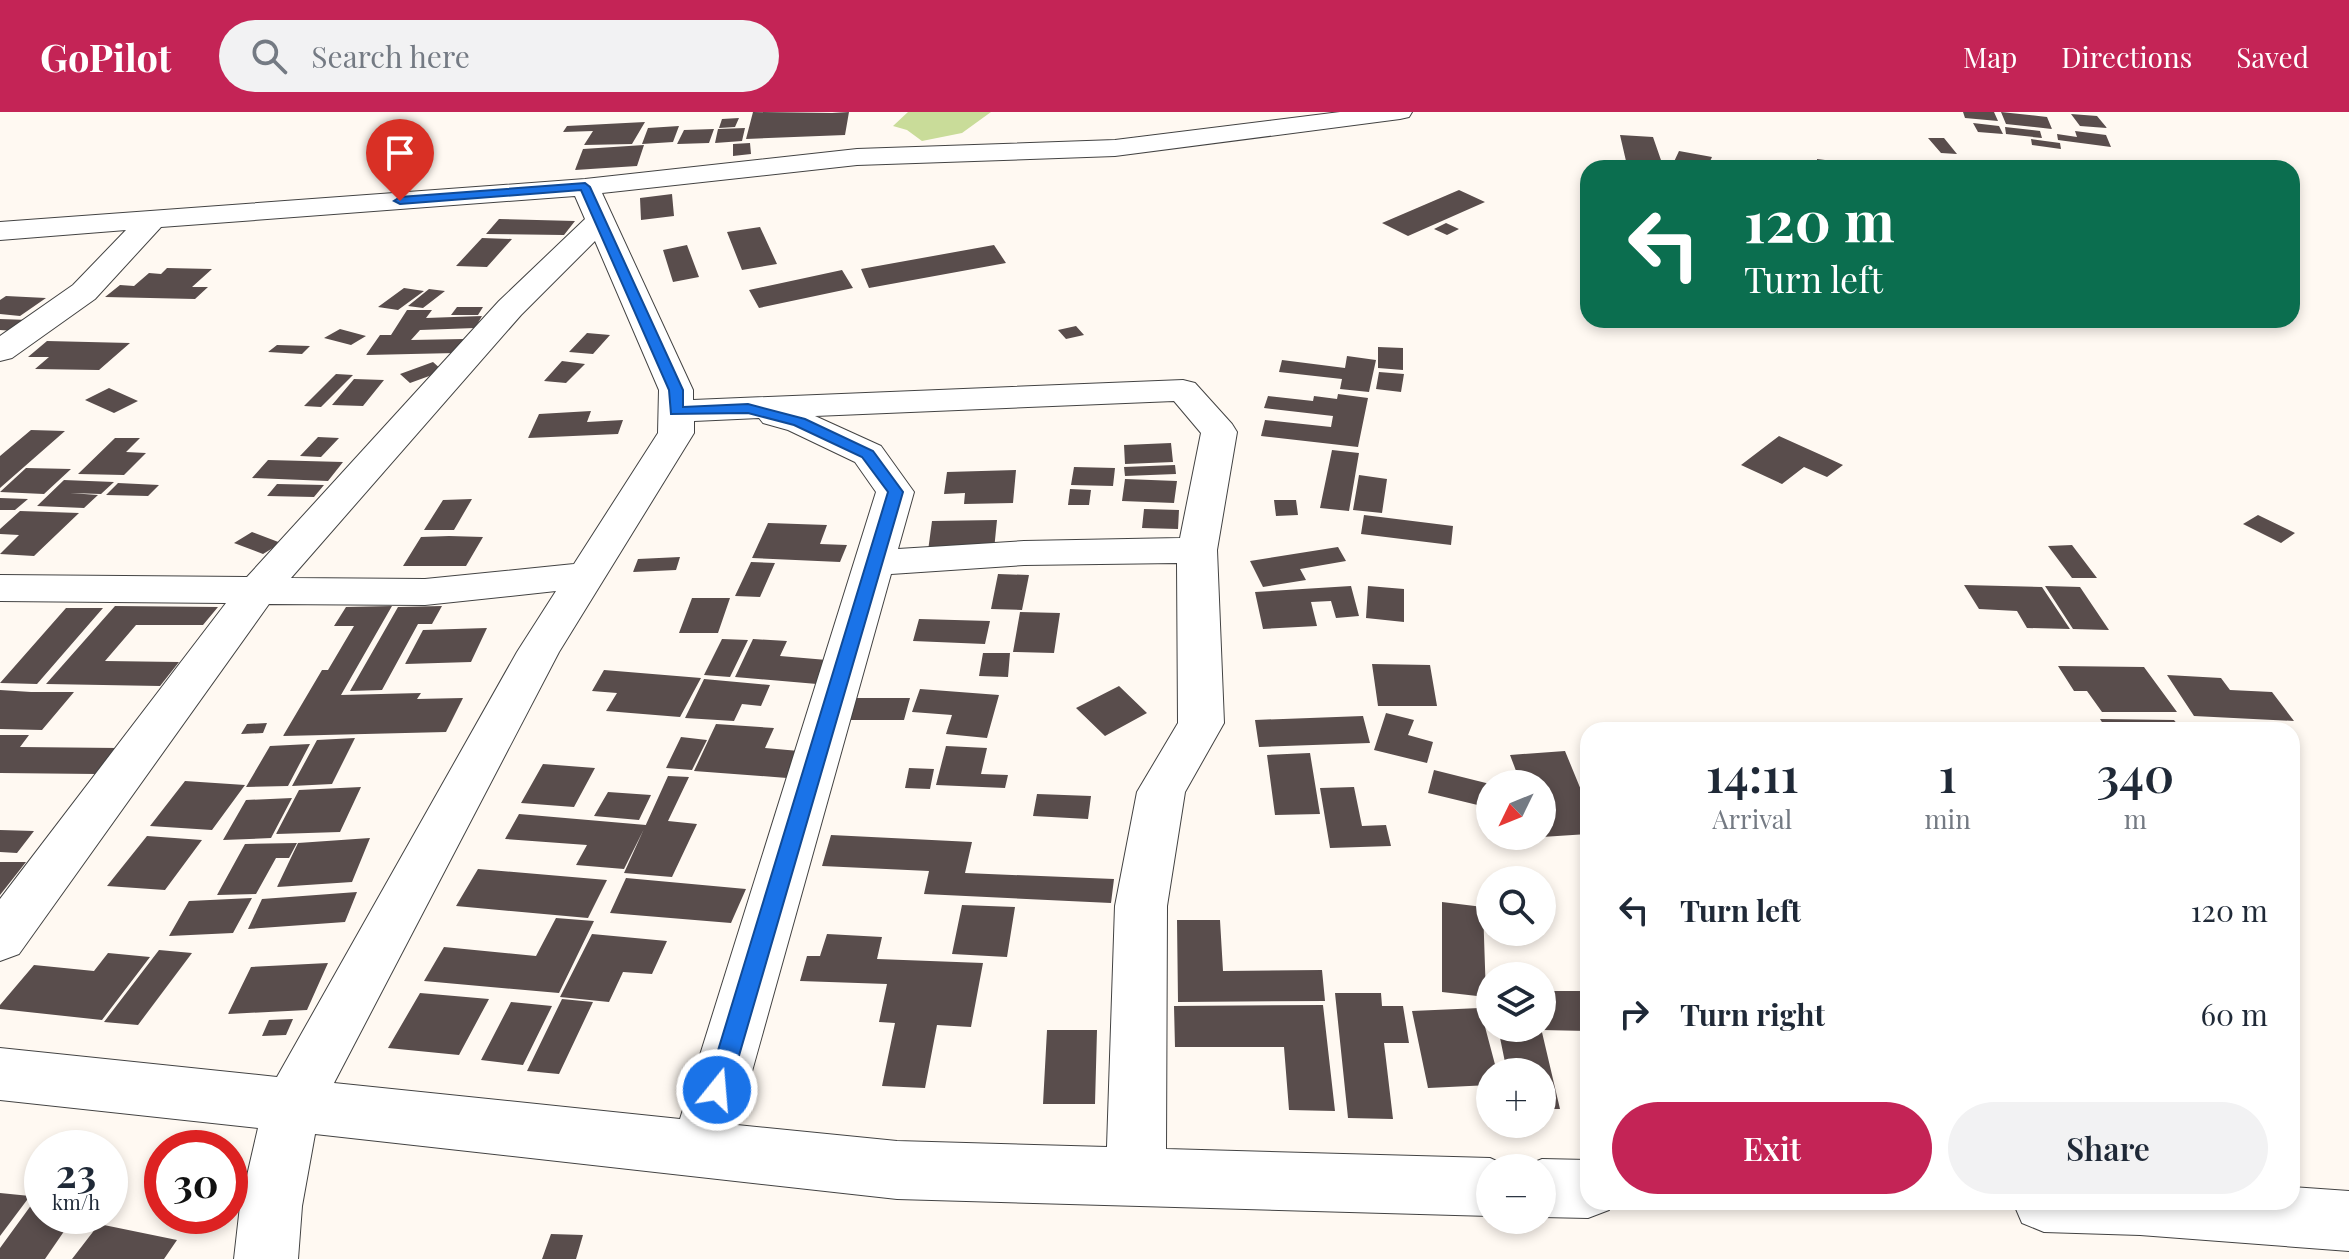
<!DOCTYPE html>
<meta charset="utf-8">
<style>
body{margin:0;font-family:"Playfair Display",serif;background:#f2f2f3;color:#1f2937;height:100vh;display:flex;flex-direction:column;font-size:30px;white-space:nowrap}
*{box-sizing:border-box;margin:0}
p{font-size:26px;color:#747a83}
.icon{flex:none;width:44px;height:44px;fill:none;stroke:currentColor;stroke-width:2;stroke-linecap:round;stroke-linejoin:round}
.map{position:relative;flex:1;overflow:hidden}
.sheet{position:absolute;left:1580px;top:610px;width:720px;height:488px;display:flex;flex-direction:column;background:#fff;border-radius:24px;box-shadow:0 4px 12px #0003}
.sheet>*{flex:none}
.guide{position:absolute;left:1580px;top:48px;width:720px;height:168px;border-radius:24px;box-shadow:0 4px 12px #0003;background:#0b6e4f;color:#fff;overflow:hidden}
.needle{width:52px;rotate:227deg}
.buttons{position:absolute;left:1476px;top:658px;display:grid;gap:16px}
.buttons a{display:grid;place-items:center;width:80px;height:80px;border-radius:50%;background:#fff;box-shadow:0 4px 12px #0003;font-size:40px}
.speed{position:absolute;left:24px;top:1018px;display:flex;gap:16px;font-size:40px;font-weight:700;text-align:center}
.speed>*{display:grid;place-content:center;width:104px;height:104px;border-radius:50%;background:#fff;box-shadow:0 4px 12px #0003;line-height:1}
.speed small{font-size:20px;font-weight:400}
.speed .limit{border:12px solid #d22;background:#fff;color:#111}
.pin{position:absolute;display:grid;place-items:center;width:68px;height:68px;color:#fff;margin:-82px -34px;border-radius:50% 50% 50% 0;rotate:-45deg;box-shadow:0 0 8px #0007}
.pin .icon{rotate:45deg}
.me{position:absolute;width:88px;margin:-44px;rotate:17deg;stroke-linejoin:round;filter:drop-shadow(0 0 6px #0008)}
.turn{display:flex;align-items:center;gap:28px;height:168px;padding:0 32px;font-size:36px}
.turn .icon{width:104px;height:104px;stroke-width:2.5}
.turn b{display:block;font-size:56px;line-height:68px}
.eta{display:flex;justify-content:space-evenly;align-items:center;height:136px;text-align:center}
.eta b{font-size:48px;font-weight:600;line-height:56px}
.button{display:flex;gap:16px;margin-top:auto;padding:16px 32px}
.button a{flex:1;height:92px;border-radius:48px;background:#c42456;color:#fff;font-size:32px;font-weight:600;line-height:92px;text-align:center}
.button a+a{background:#f2f2f3;color:#1f2937}
ul{padding:0;list-style:none}
li{display:flex;align-items:center;gap:24px;height:104px;padding:0 32px}
li div{flex:1}
li b{display:block;font-size:30px}
li em{font-style:normal}
header{display:flex;align-items:center;gap:48px;box-sizing:border-box;height:112px;padding:0 40px;background:#c42456;color:#fff}
header strong{font-size:38px}
nav{display:flex;gap:44px;margin-inline-start:auto;font-size:28px}
.search{width:560px;height:72px;background:#f2f2f3;display:flex;align-items:center;gap:20px;box-sizing:border-box;padding:0 28px;border-radius:44px;color:#747a83;font-size:30px}
.map>svg:first-child{display:block}
.forest{fill:#c9dc99}
.building{fill:#594d4c}
.lines{fill:none;stroke-linecap:round;stroke-linejoin:round}
.minor-casing{stroke:#434343;stroke-width:2}
.minor{fill:#fff;fill-rule:evenodd}
.route{fill:#1a73e8;stroke:#114b97;stroke-width:2}
</style>
<header>
<strong>GoPilot</strong>
<div class="search"><svg class="icon" aria-label="search" viewBox="0 0 24 24"><circle cx="10" cy="10" r="6"/><path d="M15 15l6 6"/></svg>Search here</div>
<nav><a>Map</a><a>Directions</a><a>Saved</a></nav>
</header>
<div class="map">
<svg width="2349" height="1147" viewBox="0 0 2349 1147">
<rect width="100%" height="100%" fill="#fff9f2"/>
<path class="forest" d="M908,0H991L962,21L922,29L907,18L893,14Z"/>
<path class="building" d="M753,0L832,1L849,0L845,23L746,27Z
M1963,0H1994L1998,9L1965,6Z
M2001,0L2047,5L2052,17L2006,12Z
M2071,2L2097,4L2107,16L2080,14Z
M739,6L735,15L719,16L722,7Z
M645,10L632,32L584,33L593,19L563,20L567,14Z
M1973,11L1999,14L2003,22L1978,20Z
M679,14L673,30L642,32L648,16Z
M2005,15L2040,19L2042,26L2006,22Z
M745,16L742,29L715,31L718,17Z
M714,17L709,31L677,32L684,18Z
M2075,19L2106,23L2111,35L2058,28L2057,22L2077,25Z
M1620,23L1653,25L1662,51L1626,49Z
M1928,26H1944L1957,42L1941,41Z
M2031,27L2060,31L2061,37L2032,33Z
M750,31L751,42L733,44V32Z
M644,33L637,54L575,58L583,37Z
M1679,39L1712,45L1707,56L1672,54Z
M1817,47L1873,54V56H1817Z
M1459,78L1485,90L1408,124L1382,111Z
M672,82L674,104L641,108L640,86Z
M499,107L575,109L564,123L486,122Z
M1446,111L1459,117L1447,123L1434,117Z
M760,115L777,152L742,158L727,120Z
M482,126L512,127L487,155L456,154Z
M687,133L699,165L673,170L663,138Z
M994,133L1006,151L869,176L861,157Z
M167,156L212,157L192,175H208L195,187L105,185L120,173L134,174L149,161L161,162Z
M842,158L853,176L759,196L749,178Z
M404,176L424,179L398,198L378,195Z
M429,177L445,179L423,196L408,194Z
M6,184L46,186L20,204L0,202V188Z
M457,195H483L478,203H451Z
M407,198H432L426,206L482,204L475,216L420,218L411,228L464,227L456,241L366,243L380,223H391Z
M0,207L29,208L15,219L0,218Z
M1710,208H1745L1741,216Z
M1076,214L1084,223L1066,227L1058,218Z
M340,217L366,224L351,233L324,226Z
M587,221L610,223L593,242L569,240Z
M47,229L130,231L99,258L35,257L49,245H28Z
M277,233L310,234L302,242L268,240Z
M1378,235L1403,236V258L1378,256Z
M1347,244L1376,248L1369,280L1340,277L1342,267L1279,260L1282,248L1345,256Z
M562,249L585,252L566,271L544,269Z
M433,250L443,259L410,271L400,262Z
M1379,260L1404,262L1401,280L1376,277Z
M336,262L353,263L321,295L304,294Z
M354,267L384,268L363,294L332,293Z
M109,276L138,289L114,301L85,288Z
M1338,282L1368,286L1358,335L1261,324L1265,308L1331,315L1333,304L1264,296L1268,284L1313,289L1314,284L1337,287Z
M591,299L587,310L623,308L618,322L528,326L539,302Z
M31,318L65,319L0,376V344Z
M1779,324L1819,342L1843,353L1827,365L1804,355L1782,372L1741,353Z
M318,325L339,326L321,345L300,344Z
M115,326H140L126,340L146,341L124,363L78,362Z
M1171,331L1173,350L1125,352L1124,333Z
M1332,338L1359,341L1349,399L1320,396Z
M268,348L343,350L328,369L252,366Z
M1175,353L1176,362L1125,364L1124,355Z
M1074,355L1115,356L1113,374L1071,373Z
M26,356L71,357L44,382L0,380Z
M1016,358L1013,391L964,392L965,381L944,382L947,360Z
M1359,363L1387,367L1382,401L1353,398Z
M1125,367L1177,369L1174,391L1122,389Z
M64,368L114,370L101,382L70,381L98,383L84,396L37,394Z
M118,371L159,373L148,384L106,383Z
M277,372L324,373L314,385L267,384Z
M1070,377L1091,378L1089,393H1068Z
M0,386L28,387L15,398H0Z
M472,387L454,418H424L443,388Z
M1274,388H1296L1298,403L1276,404Z
M1144,397L1179,398L1178,417L1142,416Z
M20,399L79,401L34,444L0,442L19,423L0,422V417Z
M1364,403L1453,414L1451,433L1361,422Z
M2258,403L2295,421L2281,431L2243,412Z
M997,408L994,438L928,439L932,409Z
M768,411L827,413L820,432L847,433L840,450L752,446Z
M252,420L281,431L263,442L234,431Z
M421,425L449,424L483,425L466,454H403Z
M2072,433L2097,466H2072L2048,434Z
M1338,435L1346,449L1300,457L1306,468L1263,475L1250,449Z
M680,445L676,458L633,460L638,447Z
M751,450L775,451L760,485L735,484Z
M998,462L1029,463L1022,498L991,497Z
M1964,473L2042,475L2070,517L2027,516L2017,499L1979,497Z
M1351,474L1359,504L1336,506L1331,489L1311,490L1317,514L1263,517L1255,480Z
M1368,474L1404,477V510L1366,506Z
M2045,474L2080,475L2109,518L2073,517Z
M692,486H730L718,521H679Z
M115,494L218,495L203,513H136L105,549L179,550L160,574L46,572Z
M392,494L341,583L421,581L417,587L463,586L446,620L283,624L322,558H328L354,514H334L346,495Z
M442,494L432,512H418L382,578L350,579L398,495Z
M66,496H103L37,572L0,571Z
M1020,500L1060,501L1054,541L1013,540Z
M919,507L990,509L985,532L913,529Z
M487,516L471,550L405,552L423,518Z
M722,527L748,528L730,565L704,563Z
M753,527L787,529L780,544L827,548L817,572L735,565Z
M983,541H1010L1008,565L979,564Z
M1372,552L1430,553L1437,594H1378Z
M2058,554L2144,555L2177,600H2102L2087,579H2074Z
M604,558L701,566L680,605L606,599L617,581L592,579Z
M2167,563L2221,566L2230,578L2272,580L2294,609L2194,604Z
M704,567L770,573L761,594L742,592L734,609L685,606Z
M1119,574L1147,601L1105,624L1076,596Z
M920,577L999,583L987,626L946,622L952,603L912,600Z
M0,578L31,580H74L42,618L0,617Z
M856,586H910L904,608H850Z
M1386,601L1414,608L1408,623L1433,630L1427,651L1374,638Z
M1363,604L1370,631L1259,635L1255,608Z
M2100,607L2174,608L2182,618H2107Z
M267,611L263,621L241,622L247,612Z
M716,612L774,616L765,636L799,639L787,666L694,659Z
M2065,613L2103,614L2105,618H2069Z
M0,623H29L20,635L118,636L97,662L0,661Z
M681,625L707,628L692,658L666,656Z
M355,626L332,672L292,674L317,628Z
M310,632L288,674L246,675L270,634Z
M946,634L987,636L981,662L1008,663L1005,676L936,673Z
M1565,639L1588,695V722L1542,725V672H1521L1510,643Z
M1310,641L1320,702L1275,703L1267,643Z
M543,652L595,656L574,695L521,691Z
M909,656L934,657L930,677L905,676Z
M1434,658L1490,672V696L1428,681Z
M668,664L689,665L668,709L697,712L672,765L624,761Z
M185,669L245,673L212,718L150,714Z
M361,675L340,720L276,722L299,678Z
M1354,675L1362,714L1386,713L1391,734L1330,736L1320,676Z
M608,680L651,683L639,708L594,704Z
M1037,682L1091,684L1088,707L1033,704Z
M292,686L271,726L223,728L246,688Z
M519,702L646,713L624,757L576,753L587,733L505,727Z
M0,718L34,719L17,741L0,740Z
M831,723L972,730L965,761L1114,767L1111,791L924,782L929,759L822,754Z
M147,724L202,728L165,778L107,774Z
M370,726L352,770L277,775L298,731Z
M297,731L289,746H276L256,782L217,783L245,732Z
M0,750H26L0,783Z
M478,757L607,768L588,806L456,794Z
M626,766L746,777L731,811L610,801Z
M357,780L345,810L248,817L262,787Z
M252,786L233,821L169,824L189,789Z
M1442,790L1483,795L1486,885L1442,880Z
M962,793L1015,795L1007,845L952,842Z
M556,806L594,809L559,881L424,869L444,835L536,844Z
M1177,808H1220L1223,859L1322,858L1325,889L1178,890Z
M592,822L667,829L652,862L623,860L609,890L560,885Z
M827,822L882,825L877,847L983,851L971,915L937,913L925,976L882,974L895,911L879,910L887,872L800,869L807,844H820Z
M159,838L192,841L138,913L104,910Z
M108,841L150,845L102,908L0,897V893L34,853L94,859Z
M328,851L307,898L228,902L251,855Z
M1542,879H1588V919L1542,918Z
M420,881L489,887L459,943L388,936Z
M1335,881H1381L1382,894H1403L1409,931H1384L1393,1007L1348,1006Z
M562,887L593,890L559,962L527,959Z
M511,890L552,894L523,953L481,948Z
M1323,893L1335,999L1289,998L1284,935H1175L1174,894Z
M1480,896L1497,960H1490V973L1428,976L1412,899Z
M293,907L286,923L262,924L269,908Z
M1498,916H1541L1560,997H1542V960H1507Z
M1047,918H1097L1095,992H1043Z
M0,1081L30,1084L0,1124Z
M32,1092L42,1093V1104H59L52,1114L67,1115L45,1147H0V1136Z
M99,1112L177,1128L164,1147H72Z
M551,1122L583,1123L576,1147H542Z"/>
<g class="lines">
<defs>
<path id="minor" d="M1340,0H1412L1409,5L1400,7L1115,44L857,53L602,81L693,278V288L1183,268L1195,271L1232,312L1237,320L1217,438L1224,611L1185,680L1167,794L1166,1037L1490,1046L1512,1056H1490V1104L897,1087L315,1022L302,1094L298,1147H234L240,1094L258,1016L0,988V936L277,965L517,540L556,479L425,493L269,492L19,842L0,849V787L226,491L0,489V463L247,465L499,189L585,107L575,84L161,115L95,187L12,246L0,249V224L73,173L126,118L0,128V110L585,67L857,37L1115,28ZM595,129L659,278L658,321L574,452L425,467L291,466L521,203ZM1174,289L1201,321L1180,426L1024,429L898,437L914,380L881,334L815,304ZM759,306L763,311L788,318L855,350L876,380L680,1007L334,971L559,540L694,321V309ZM1177,451L1178,611L1137,680L1115,794L1107,1035L897,1029L737,1013L891,462L1024,453Z
M1542,1047L1588,1048V1090H1613L1609,1098L1588,1106L1542,1105V1056H1520Z
M2292,1075L2349,1079V1139L2140,1123L2044,1120L2022,1111L2013,1090H2292Z"/>
</defs>
<use href="#minor" class="minor-casing"/>
<use href="#minor" class="minor"/>
</g>
<path class="route" d="M585,71L590,75L683,278V295L748,292L805,307L873,339L903,380L729,978L726,986L717,989L709,986L706,978L888,380L862,345L794,313L748,301L671,302L669,278L581,78L400,92L394,89L400,85Z"/>
</svg>
<div class="buttons">
<a><svg class="needle" viewBox="-14 -14 28 28"><path d="M0-13l5 13h-10z" fill="#e53935"/><path d="M0 13l5-13h-10z" fill="#747a83"/></svg></a>
<a><svg class="icon" aria-label="search" viewBox="0 0 24 24"><circle cx="10" cy="10" r="6"/><path d="M15 15l6 6"/></svg></a>
<a><svg class="icon" aria-label="layers" viewBox="0 0 24 24"><path d="M12 4l9 5-9 5-9-5zM3 14l9 5 9-5"/></svg></a>
<a>+</a>
<a>−</a>
</div>
<div class="speed"><div>23<small>km/h</small></div><div class="limit">30</div></div>
<div class="pin" style="left:400px;top:89px;background:#d93025"><svg class="icon" aria-label="arrive" viewBox="0 0 24 24"><path d="M6 21V4h12l-3 4 3 4H6"/></svg></div>
<svg class="me" style="left:717px;top:978px" viewBox="-20 -20 40 40"><circle r="17" fill="#1a73e8" stroke="#fff" stroke-width="3"/><path d="M0-11L8 9 0 5-8 9z" fill="#fff"/></svg>
<div class="guide">
<div class="turn"><svg class="icon" aria-label="left" viewBox="0 0 24 24"><path d="M17 20v-9H6M10 6l-5 5 5 5"/></svg><div><b>120 m</b>Turn left</div></div>
</div>
<section class="sheet">
<div class="eta">
<div><b>14:11</b><p>Arrival</p></div>
<div><b>1</b><p>min</p></div>
<div><b>340</b><p>m</p></div>
</div>
<ul>
<li><svg class="icon" aria-label="left" viewBox="0 0 24 24"><path d="M17 20v-9H6M10 6l-5 5 5 5"/></svg><div><b>Turn left</b></div><em>120 m</em></li>
<li><svg class="icon" aria-label="right" viewBox="0 0 24 24"><path d="M7 20v-9h11M14 6l5 5-5 5"/></svg><div><b>Turn right</b></div><em>60 m</em></li>
</ul>
<div class="button"><a>Exit</a><a>Share</a></div>
</section>
</div>
